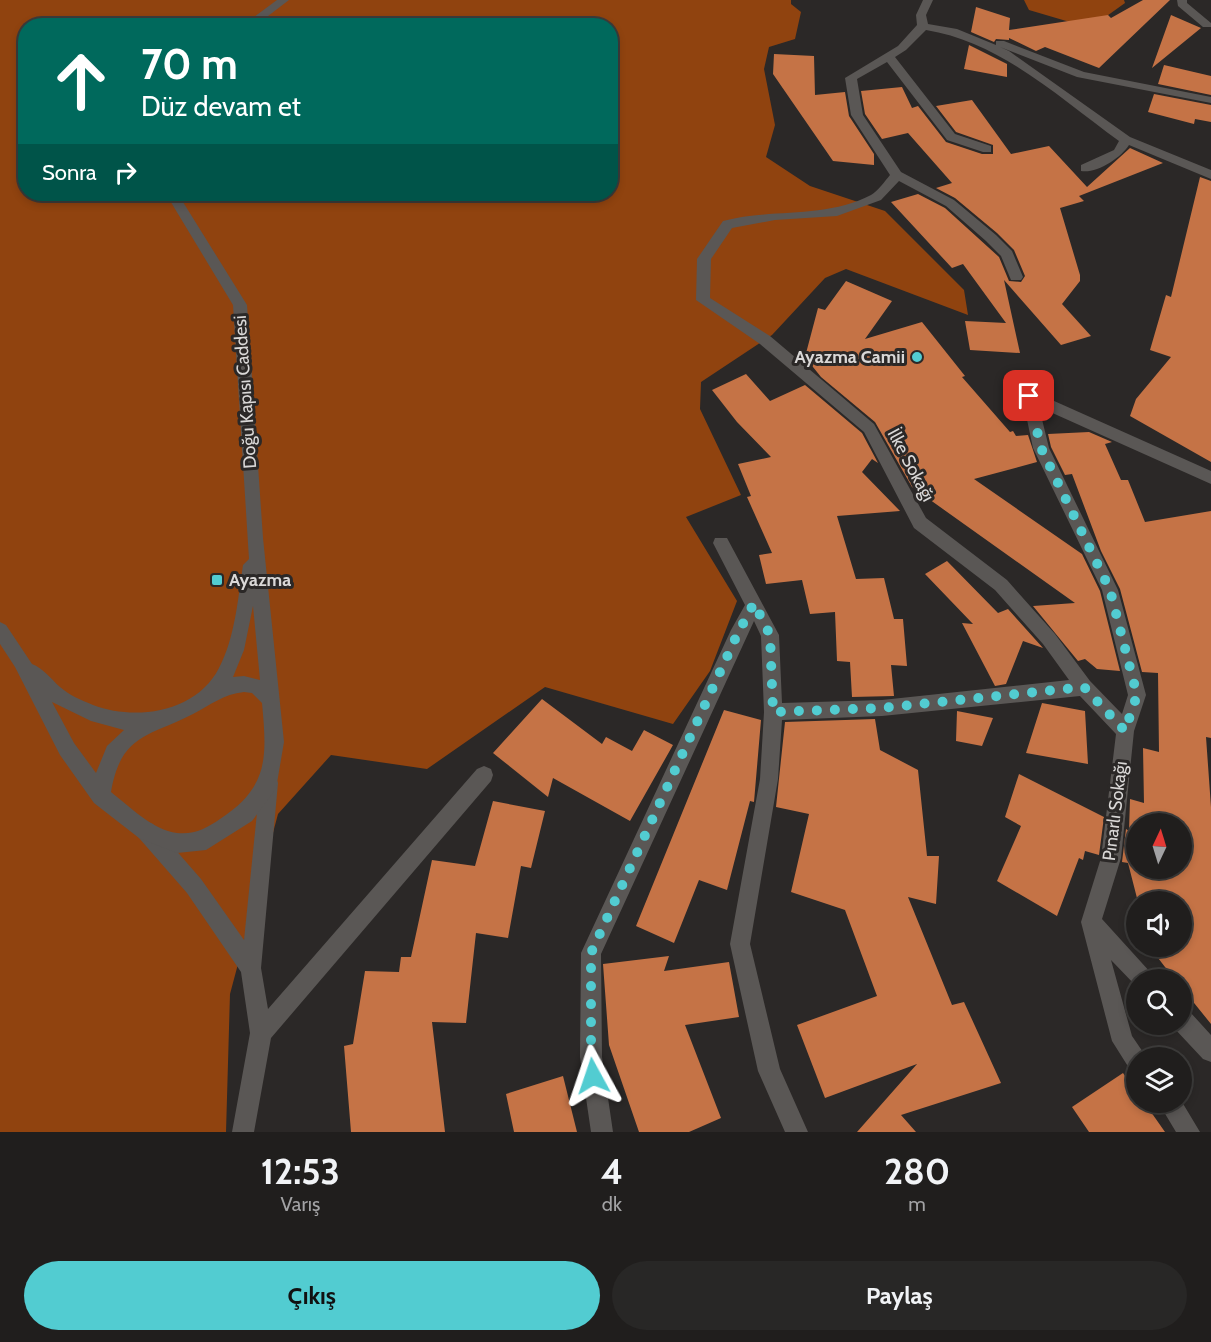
<!DOCTYPE html>
<html lang="tr">
<meta charset="utf-8">
<style>
body{margin:0;font-family:Cabin,sans-serif;background:#282726;color:#f1f3f6;height:100vh;display:flex;flex-direction:column;font-size:22px;white-space:nowrap}
*{box-sizing:border-box;margin:0}
p{font-size:20px;color:#a2a2a4}
.icon{flex:none;width:33px;height:33px;fill:none;stroke:currentColor;stroke-width:2;stroke-linecap:round;stroke-linejoin:round}
.map{position:relative;height:1132px;overflow:hidden}
.drawer{display:flex;flex-direction:column;background:#201e1d;flex:1}
.drawer>*{flex:none}
.hud{position:absolute;left:18px;top:18px;width:600px;height:183px;border-radius:24px;box-shadow:0 3px 9px #0003,0 0 0 2px #3d3c3b;background:#00695c;color:#fff;overflow:hidden}
.needle{width:39px;rotate:4deg}
.fabs{position:absolute;left:1126px;top:813px;display:grid;gap:12px}
.fabs a{display:grid;place-items:center;width:66px;height:66px;border-radius:50%;background:#201e1d;box-shadow:0 3px 9px #0003,0 0 0 2px #3d3c3b;font-size:30px}
.pin{position:absolute;display:grid;place-items:center;width:51px;height:51px;color:#fff;margin:-26px;border-radius:12px;box-shadow:0 3px 9px #0006}
.me{position:absolute;width:66px;margin:-33px;rotate:355deg;stroke-linejoin:round;filter:drop-shadow(0 0 4px #0008)}
.turn{display:flex;align-items:center;gap:21px;height:126px;padding:0 24px;font-size:27px}
.turn .icon{width:78px;height:78px;stroke-width:2.5}
.turn b{display:block;font-size:42px;line-height:51px}
.then{display:flex;align-items:center;height:57px;padding:0 24px;background:#0003;gap:12px;font-size:22px}
.eta{display:flex;justify-content:space-evenly;align-items:center;height:102px;text-align:center}
.eta b{font-size:36px;font-weight:700;line-height:42px}
.primary-button{display:flex;gap:12px;margin-top:auto;padding:12px 24px}
.primary-button a{flex:1;height:69px;border-radius:36px;background:#52ccd1;color:#111;font-size:24px;font-weight:700;line-height:69px;text-align:center}
.primary-button a+a{background:#282726;color:#f1f3f6}
.map>svg:first-child{display:block}
.forest{fill:#90430f;fill-rule:evenodd}
.building{fill:#c57346;fill-rule:evenodd}
.lines{fill:none;stroke-linecap:round;stroke-linejoin:round}
.minor{fill:#5a5755;fill-rule:evenodd}
.tertiary{fill:#5a5755;fill-rule:evenodd}
.route{stroke:#52ccd1;stroke-width:10;stroke-dasharray:0 18}
.poi-dot{fill:#52ccd1;stroke:#2b2827;stroke-width:2}
.labels{text-anchor:middle;stroke-width:6;stroke-linejoin:round;paint-order:stroke}
.poi-label{font-size:18px;font-weight:bold;fill:#dad8d7;stroke:#2b2827;text-anchor:end}
.street-label{font-size:18px;fill:#dad8d7;stroke:#2b2827}
</style>
<div class="map">
<svg width="1211" height="1132" viewBox="0 0 1211 1132">
<rect width="100%" height="100%" fill="#2b2827"/>
<path class="forest" d="M0,0H791V4L801,12L795,39L769,47L764,69L775,125L766,157L810,186L885,211L964,290L968,315L846,269L825,278L772,335L701,382L700,409L741,495L686,517L737,601L710,671L673,724L545,687L427,769L331,755L278,814L230,994L226,1132H0ZM26,26H610V194H26Z
M1024,0H1124L1125,3L1090,28L1029,10Z"/>
<path class="building" d="M1143,0H1170L1099,68L1045,47L1036,51L1009,38V40L996,39L994,42L971,32L976,7L1010,18L1009,30L1108,15L1111,18Z
M1171,15L1201,28L1152,68Z
M969,45L1007,64V77L964,69Z
M774,54L814,56L815,95L845,92L849,116L874,154V165L833,161L773,74Z
M1164,65L1211,76V95L1158,84Z
M902,87L912,108L918,106L946,142L982,154H993V145L956,132L936,106L972,100L1011,154L1049,146L1087,187L1130,148L1163,163L1079,196L1084,201L1060,208L1080,275V281L1062,304L1091,336L1061,345L1004,280L1020,353L970,350L965,321L1006,323L963,264L952,268L891,202L918,194L945,208L999,257L1009,281L1021,282L1025,276L1014,250L997,233L955,198L936,188L952,183L908,133L882,139L865,114L861,91Z
M1154,94L1211,105V122L1195,119L1194,124L1148,112Z
M1200,177L1211,181V462L1130,416L1136,399L1171,357L1150,350L1166,295L1171,297Z
M846,281L892,301L865,339L922,322L965,376L962,377L1010,432L1013,431L1016,436L1028,435L1037,462L974,479L1082,554L1100,591L1120,671L1097,669L1085,659L1078,661L1033,606L1075,603L912,487L875,422L821,377L805,357L818,308L825,310Z
M746,374L770,401L805,385L862,433L878,463L872,459L862,472L900,511L837,516L856,579L884,578L894,619H903L907,666L891,665L894,696L852,697L850,662L837,661L835,612L810,614L802,580L766,584L759,555L772,553L747,497L751,496L738,464L771,457L737,422L712,390Z
M1089,432L1112,442L1105,444L1121,480H1128L1145,522L1211,511V738L1206,737L1211,807V1024L1182,988V980H1175L1155,954H1151L1149,946H1182V902H1138L1128,863L1122,862L1126,829L1129,831L1130,799L1144,803L1143,748L1159,752L1158,673L1142,672L1120,589L1101,551L1072,474L1065,475L1051,447L1048,434ZM1137,824H1182V868H1137Z
M947,561L998,613L1008,609L1043,648L1023,641L1006,684L995,686L962,623L973,624L925,574Z
M542,699L602,744L606,737L632,751L644,730L673,745L630,821L553,778L548,797L493,753Z
M1042,703L1085,711L1088,764L1026,753Z
M724,710L761,720L754,802L750,801L727,890L699,880L674,943L636,926Z
M957,711L993,718L982,746L956,741Z
M875,719L880,750L918,770L927,856H939L936,904L908,897L952,1005L964,1002L1001,1083L901,1115L916,1132H857L917,1064L825,1098L797,1025L877,996L845,910L791,892L809,814L776,807L785,722Z
M1019,774L1104,817L1099,855L1085,851L1083,860L1079,858L1057,916L997,881L1021,826L1005,817Z
M493,801L545,811L531,868L521,866L508,938L476,933L466,1023L432,1022L445,1132H351L344,1046L353,1044L365,971L399,972L401,957H411L432,860L475,866Z
M669,956L664,971L729,962L739,1017L685,1025L721,1118L689,1132H639L609,1045L603,964Z
M1123,1073L1137,1093V1102H1144L1165,1132H1089L1072,1107Z
M563,1076L577,1132H514L506,1094Z"/>
<g class="lines">
<path class="minor" d="M923,0H933L926,15L928,24L957,29L996,45V41H1004L1084,72L1211,97V103L1077,77L1000,47L1009,51L1130,137L1211,170V179L1129,145C1121,158 1096,174 1081,171V165L1114,150L1119,141C1059,98 1001,42 926,30L906,50L895,57L955,134L991,146V152H983L947,140L887,62L857,79L863,115L901,172L954,200L996,235L1012,251L1023,277L1021,280H1011L1001,256L986,241L946,206L899,181L881,200L837,216L775,220L732,228L711,259L710,298L770,336L874,424L926,518L1007,580L1055,634L1090,681L1122,714L1128,695L1102,590L1033,448L1022,396L1024,392H1034L1211,471V484L1039,407L1049,448L1118,590L1146,695L1134,731L1121,858L1102,919L1151,973L1154,980H1137V987L1111,960L1132,1036L1147,1058H1137V1071L1129,1068L1112,1041L1081,922L1101,858L1116,734L1080,696L882,716L782,720L778,779L750,944L780,1069L808,1132H785L758,1071L730,944L760,779L764,712L761,636L754,621L601,954L602,1057L613,1132H591L580,1057L581,953L731,630L745,605L713,543L715,538H727L779,635L782,703L882,700L1069,680L1043,644L995,590L914,528L864,432L760,344L696,300L697,259L723,221C771,208 826,219 871,195C878,191 885,181 890,175L851,115L845,78L898,46L917,25L916,15Z
M1177,0H1187V3L1211,23V27H1203L1178,6Z
M484,766L491,769L493,775L491,781L271,1038L254,1132H232L250,1033L241,972L187,893L139,838L136,831L139,824L146,821L153,824L201,879L244,940L260,783L262,777L269,774L276,777L278,783L261,968L268,1009L477,769Z
M1182,1009L1190,1012L1211,1035V1062L1203,1059L1174,1028L1173,1024H1182Z
M1158,1102H1182L1200,1132H1176Z"/>
<path class="tertiary" d="M277,0H289L255,26H242Z
M166,194H178L247,305L263,538L284,742L276,789L252,821L206,850L177,853L139,838L94,803L60,755L15,667L0,644V622L6,625L32,664C43,668 51,679 60,687C69,695 81,700 93,705C135,721 196,713 219,668C235,638 238,598 243,565L249,559L233,305ZM253,606L260,680L244,676L233,677L244,650ZM244,692L252,693L262,703C267,757 269,787 220,819C207,828 194,835 177,833C153,830 130,807 111,792C121,734 148,737 193,714C211,705 223,694 244,692ZM52,702L91,721L124,730L107,746L96,773L74,743Z"/>
</g>
<g class="lines">
<path class="route" d="M593,1076L591,1058V953L737,635L754,603L770,635L773,712L882,708L1084,687L1125,731L1137,695L1110,590L1041,448L1029,396"/>
</g>
<g class="poi-dot">
<circle cx="917" cy="357" r="6"/>
<rect x="211" y="574" width="12" height="12" rx="3"/>
</g>
<g class="labels">
<g class="poi-label">
<text x="905" y="363">Ayazma Camii</text>
<text x="229" y="586" text-anchor="start">Ayazma</text>
</g>
<g class="street-label">
<text transform="translate(245 392) rotate(-94)" y="6">Doğu Kapısı Caddesi</text>
<text transform="translate(911 465) rotate(62)" y="6">İlke Sokağı</text>
<text transform="translate(1115 811) rotate(-83)" y="6">Pınarlı Sokağı</text>
</g>
</g>
</svg>
<div class="fabs">
<a><svg class="needle" viewBox="-14 -14 28 28"><path d="M0-13l5 13h-10z" fill="#e53935"/><path d="M0 13l5-13h-10z" fill="#a2a2a4"/></svg></a>
<a><svg class="icon" aria-label="sound" viewBox="0 0 24 24"><path d="M4 9h4l5-4v14l-5-4H4zM17 9q2 3 0 6"/></svg></a>
<a><svg class="icon" aria-label="search" viewBox="0 0 24 24"><circle cx="10" cy="10" r="6"/><path d="M15 15l6 6"/></svg></a>
<a><svg class="icon" aria-label="layers" viewBox="0 0 24 24"><path d="M12 4l9 5-9 5-9-5zM3 14l9 5 9-5"/></svg></a>
</div>
<div class="pin" style="left:1029px;top:396px;background:#d93025"><svg class="icon" aria-label="arrive" viewBox="0 0 24 24"><path d="M6 21V4h12l-3 4 3 4H6"/></svg></div>
<svg class="me" style="left:593px;top:1076px" viewBox="-20 -20 40 40"><path d="M0-17L14 15 0 8-14 15z" fill="#52ccd1" stroke="#fff" stroke-width="4"/></svg>
<div class="hud">
<div class="turn"><svg class="icon" aria-label="ahead" viewBox="0 0 24 24"><path d="M12 20V5M6 11l6-6 6 6"/></svg><div><b>70 m</b>Düz devam et</div></div>
<div class="then">Sonra<svg class="icon" aria-label="right" viewBox="0 0 24 24"><path d="M7 20v-9h11M14 6l5 5-5 5"/></svg></div>
</div>
</div>
<section class="drawer">
<div class="eta">
<div><b>12:53</b><p>Varış</p></div>
<div><b>4</b><p>dk</p></div>
<div><b>280</b><p>m</p></div>
</div>
<div class="primary-button"><a>Çıkış</a><a>Paylaş</a></div>
</section>
